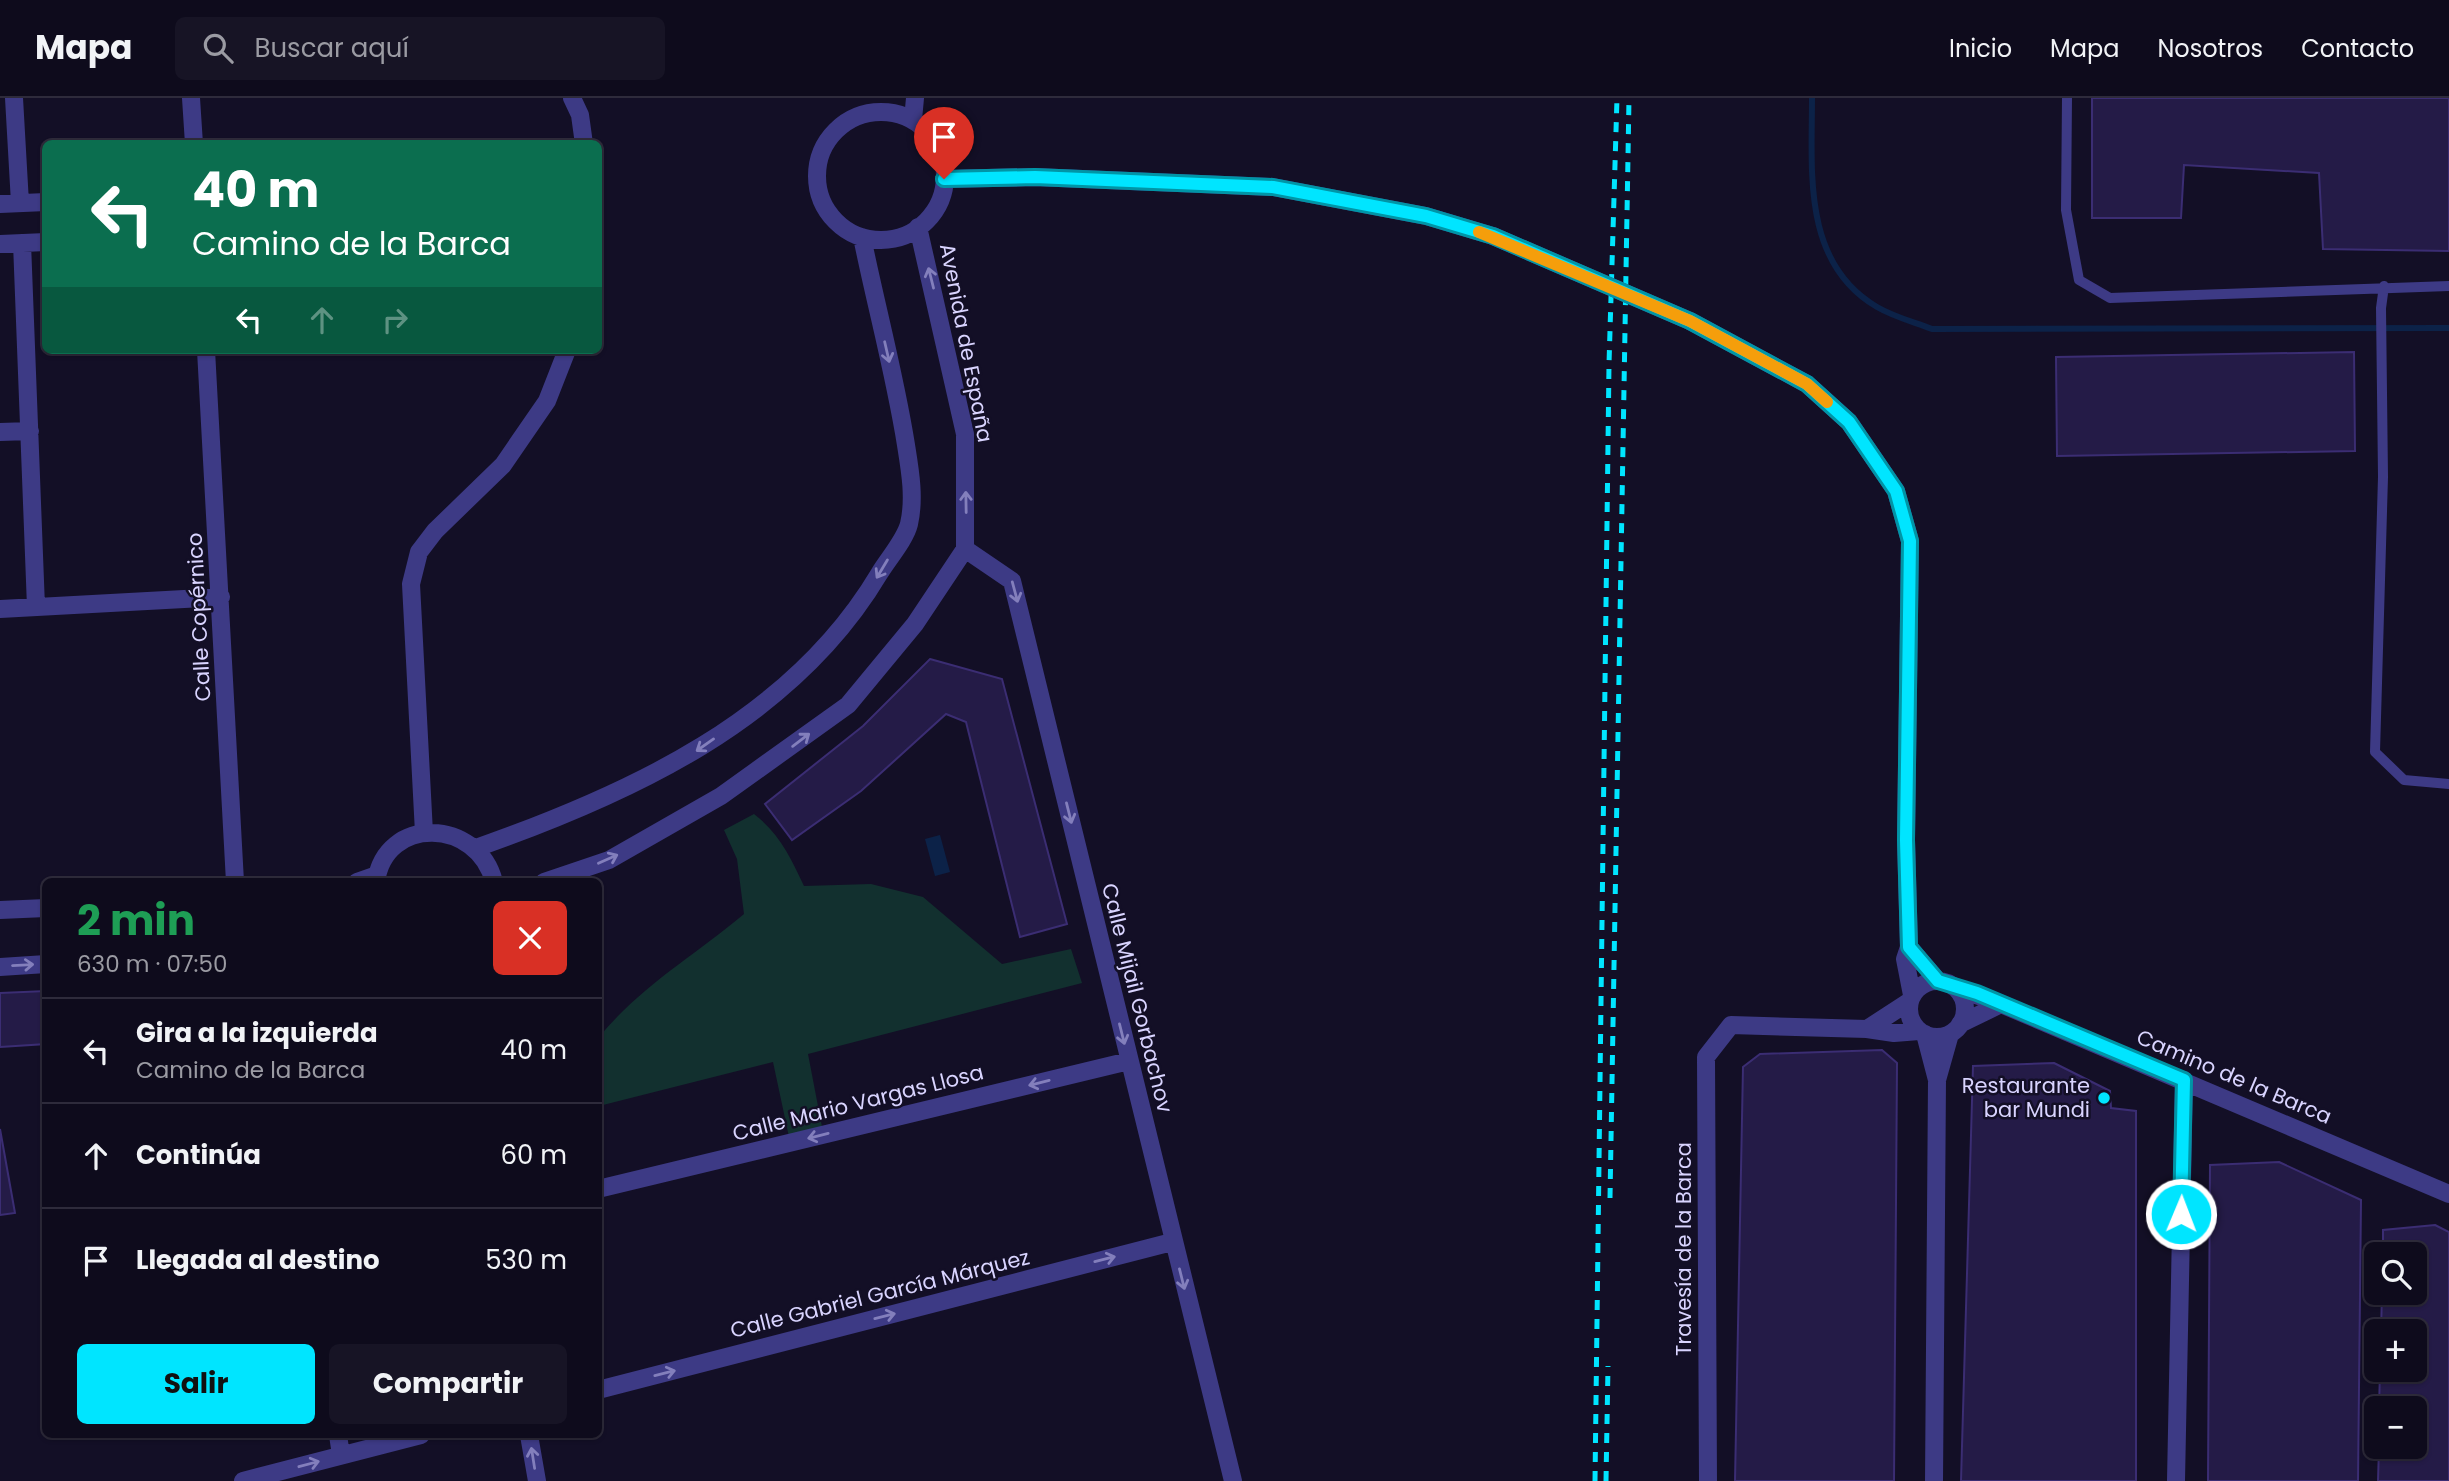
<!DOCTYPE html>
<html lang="es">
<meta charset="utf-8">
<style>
body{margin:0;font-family:Poppins,sans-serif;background:#171425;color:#f1f3f6;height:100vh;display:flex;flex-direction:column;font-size:26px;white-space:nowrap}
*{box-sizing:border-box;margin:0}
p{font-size:23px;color:#9b9ba3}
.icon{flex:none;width:38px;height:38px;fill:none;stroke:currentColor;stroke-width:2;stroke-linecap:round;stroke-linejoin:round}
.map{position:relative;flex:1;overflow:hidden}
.side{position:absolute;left:42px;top:780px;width:560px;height:560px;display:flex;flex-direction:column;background:#0e0b1c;border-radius:10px;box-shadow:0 2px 5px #0004,0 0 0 2px #2e2b3b}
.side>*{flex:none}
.guide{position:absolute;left:42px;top:42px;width:560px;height:214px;border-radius:10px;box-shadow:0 2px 5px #0004,0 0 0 2px #2e2b3b;background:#0b6e4f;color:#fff;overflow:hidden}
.fabs{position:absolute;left:2364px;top:1144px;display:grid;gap:14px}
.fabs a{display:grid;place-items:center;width:63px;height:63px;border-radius:10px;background:#0e0b1c;box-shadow:0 2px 5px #0004,0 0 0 2px #2e2b3b;font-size:35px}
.pin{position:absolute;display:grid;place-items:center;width:60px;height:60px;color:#fff;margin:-72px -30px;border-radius:50% 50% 50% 0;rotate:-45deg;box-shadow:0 0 7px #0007}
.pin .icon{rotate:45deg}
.me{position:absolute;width:77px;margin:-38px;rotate:1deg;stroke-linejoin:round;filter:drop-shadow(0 0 5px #0008)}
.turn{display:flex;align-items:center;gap:24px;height:147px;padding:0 35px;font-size:32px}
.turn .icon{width:91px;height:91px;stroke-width:2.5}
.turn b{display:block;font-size:49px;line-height:60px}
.lanes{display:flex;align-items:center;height:66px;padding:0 35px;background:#0003;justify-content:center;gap:35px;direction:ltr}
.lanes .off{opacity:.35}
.round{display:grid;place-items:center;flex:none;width:74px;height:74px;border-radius:10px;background:#171425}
.headline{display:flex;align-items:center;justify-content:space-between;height:119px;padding:0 35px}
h1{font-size:42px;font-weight:700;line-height:52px;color:#1e9e55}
.primary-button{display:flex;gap:14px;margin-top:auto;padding:14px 35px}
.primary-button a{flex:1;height:80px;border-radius:10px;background:#00e5ff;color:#111;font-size:28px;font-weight:700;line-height:80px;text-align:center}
.primary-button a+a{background:#171425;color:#f1f3f6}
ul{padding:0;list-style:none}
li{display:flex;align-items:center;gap:21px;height:105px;padding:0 35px;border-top:2px solid #2e2b3b}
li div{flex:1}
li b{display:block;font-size:26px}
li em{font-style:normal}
header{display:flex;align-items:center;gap:42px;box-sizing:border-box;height:98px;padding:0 35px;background:#0e0b1c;border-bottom:2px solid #2e2b3b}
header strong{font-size:33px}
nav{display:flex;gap:38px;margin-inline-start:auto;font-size:24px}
.search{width:490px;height:63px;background:#171425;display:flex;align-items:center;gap:18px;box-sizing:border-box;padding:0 24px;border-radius:10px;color:#9b9ba3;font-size:26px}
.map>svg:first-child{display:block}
.green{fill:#12302f}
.water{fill:#0c2248}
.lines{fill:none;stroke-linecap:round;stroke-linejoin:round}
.stream{stroke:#0c2248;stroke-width:6}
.building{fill:#241b47;stroke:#3b2d73;stroke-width:2}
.lane{stroke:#3d3a85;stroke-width:10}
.street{stroke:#3d3a85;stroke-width:18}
.rail{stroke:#00e5ff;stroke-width:5;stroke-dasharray:10 9;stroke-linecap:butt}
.street-bridge{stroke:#3d3a85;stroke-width:18}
.oneway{stroke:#837fbc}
.route-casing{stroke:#0095a6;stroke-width:18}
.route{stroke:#00e5ff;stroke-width:12}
.slow{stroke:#f59e0b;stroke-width:12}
.poi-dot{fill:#00e5ff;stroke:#130f26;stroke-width:2.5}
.labels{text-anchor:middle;stroke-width:5;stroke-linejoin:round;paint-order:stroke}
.street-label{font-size:21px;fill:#d9d4ff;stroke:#130f26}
.poi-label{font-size:21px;fill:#d9d4ff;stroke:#130f26;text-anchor:end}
</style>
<header>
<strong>Mapa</strong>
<div class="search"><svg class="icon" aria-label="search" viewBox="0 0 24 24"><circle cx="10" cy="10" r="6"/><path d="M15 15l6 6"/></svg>Buscar aquí</div>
<nav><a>Inicio</a><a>Mapa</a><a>Nosotros</a><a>Contacto</a></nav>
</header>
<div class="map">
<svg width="2449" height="1383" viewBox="0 0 2449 1383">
<rect width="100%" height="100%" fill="#130f26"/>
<path class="green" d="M754,716C779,735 791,760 804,788L871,786L923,799L1002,866L1071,851L1082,885L808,956L822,1029L789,1039L773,964L599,1008V939C641,888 694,858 744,816L737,761L724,732Z"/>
<path class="water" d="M940,737L950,774L935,778L925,741Z"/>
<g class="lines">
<path class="stream" d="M1812,0C1812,74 1802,165 1877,209C1894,219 1914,224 1932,231L2449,230"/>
</g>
<path class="building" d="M2092,0H2449V153L2323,151L2319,75L2184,67L2181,120H2092Z
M2354,254L2355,353L2057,358L2056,259Z
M930,561L1002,581L1067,826L1020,839L966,624L946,616L861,693L792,742L765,706L863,628Z
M46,893V946L0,949V895Z
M1882,952L1897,965L1894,1383H1735L1743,969L1760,956Z
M2054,965L2110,993L2111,1010L2136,1013V1383H1961L1973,968Z
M0,1031L15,1115L0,1117Z
M2279,1064L2361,1102L2358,1383H2208L2210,1067Z
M2435,1127L2449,1134V1383H2378L2379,1349H2415V1311H2379L2380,1272H2415V1234H2381L2382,1195H2415V1157H2383V1132Z"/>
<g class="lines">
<path class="lane" d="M2067,0L2066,112L2079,182L2110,200L2449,188
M2384,188L2381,210L2383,379L2375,654L2404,682L2449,686"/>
<path class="street" d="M14,0L20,105
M191,0L194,46
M572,0L580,17L584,46
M817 78a64 64 0 1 1 128 0a64 64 0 1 1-128 0Z
M913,22L915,0
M944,81L1035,79L1273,89L1426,118L1493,138
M0,106L46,104
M22,145L36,509
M0,146L46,144
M1690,223L1807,286L1849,324L1896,393L1910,443L1906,742L1909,849
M206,252L235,784
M0,334L30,333
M965,451L1012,483L1233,1383
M0,511L221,499
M424,735L411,486L419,454L435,433L503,367L547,303L567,252
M476,750C630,696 792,622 879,476C888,461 905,442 909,426C915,400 910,372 906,347C895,277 876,208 862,139
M357,784L377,777
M376,784C385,717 478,720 494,784
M544,784L609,762L721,698L848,607L915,526L965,451V336L918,129
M0,812L46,810
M0,869L46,866
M1909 911a28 28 0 1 1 56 0a28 28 0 1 1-56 0Z
M1954,889L2001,906L1960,926
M1912,897L1905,861L1909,849L1938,883
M1910,903L1867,931L1894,935L1919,933
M2001,906L2449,1096
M1925,936L1937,982L1950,936
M598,1091L1129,963
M598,1292L1172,1144
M338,1337L341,1357
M529,1337L537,1383
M243,1383L421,1337
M1708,1383L1706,959L1731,927L1867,931
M1934,1383L1937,982
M2176,1383L2184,982"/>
<path class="rail" d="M1610,1100L1629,0
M1595,1383L1609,266L1617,0
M1606,1383L1608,1268"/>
<path class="street-bridge" d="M1493,138L1690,223"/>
</g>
<defs><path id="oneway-shaft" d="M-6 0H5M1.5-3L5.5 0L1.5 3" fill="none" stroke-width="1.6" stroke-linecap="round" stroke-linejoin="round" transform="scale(1.75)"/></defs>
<g class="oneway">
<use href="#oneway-shaft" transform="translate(931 180) rotate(-104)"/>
<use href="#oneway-shaft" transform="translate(887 254) rotate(77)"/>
<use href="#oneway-shaft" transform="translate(966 404) rotate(-91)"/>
<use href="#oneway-shaft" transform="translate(882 471) rotate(121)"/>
<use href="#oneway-shaft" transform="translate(1015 494) rotate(75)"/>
<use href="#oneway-shaft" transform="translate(801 642) rotate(-37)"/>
<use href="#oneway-shaft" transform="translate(705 647) rotate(145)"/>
<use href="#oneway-shaft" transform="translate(1069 715) rotate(76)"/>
<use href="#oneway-shaft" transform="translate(608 761) rotate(-24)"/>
<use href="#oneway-shaft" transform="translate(23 867) rotate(-3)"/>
<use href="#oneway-shaft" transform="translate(1122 936) rotate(76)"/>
<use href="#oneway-shaft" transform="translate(1039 985) rotate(166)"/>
<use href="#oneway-shaft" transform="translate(818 1038) rotate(166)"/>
<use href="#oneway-shaft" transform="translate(1105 1161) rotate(-14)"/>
<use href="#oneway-shaft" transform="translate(1182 1181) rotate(76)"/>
<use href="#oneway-shaft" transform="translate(885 1218) rotate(-14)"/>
<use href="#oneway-shaft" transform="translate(665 1275) rotate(-14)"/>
<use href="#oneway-shaft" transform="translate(533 1360) rotate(-99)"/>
<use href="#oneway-shaft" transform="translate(309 1366) rotate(-15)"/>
</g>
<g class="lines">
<defs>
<path id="route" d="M944,81L1035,79L1273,89L1426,118L1493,138L1690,223L1807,286L1849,324L1896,393L1910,443L1906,742L1909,849L1938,883L1977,895L2184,982L2181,1116"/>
</defs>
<use href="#route" class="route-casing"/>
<use href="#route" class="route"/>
<path class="slow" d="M1479,134L1690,223L1807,286L1827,304"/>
</g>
<circle class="poi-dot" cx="2104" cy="1000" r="7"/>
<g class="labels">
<g class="street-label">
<text transform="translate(966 245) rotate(79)" y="7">Avenida de España</text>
<text transform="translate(199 519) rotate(-93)" y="7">Calle Copérnico</text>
<text transform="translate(1137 900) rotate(76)" y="7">Calle Mijail Gorbachov</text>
<text transform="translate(2234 979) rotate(23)" y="7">Camino de la Barca</text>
<text transform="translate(858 1005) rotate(-14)" y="7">Calle Mario Vargas Llosa</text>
<text transform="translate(1684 1151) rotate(-90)" y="7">Travesía de la Barca</text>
<text transform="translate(880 1196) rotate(-14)" y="7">Calle Gabriel García Márquez</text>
</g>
<g class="poi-label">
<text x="2090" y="995">Restaurante<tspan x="2090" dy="24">bar Mundi</tspan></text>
</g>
</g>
</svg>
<div class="fabs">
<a><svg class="icon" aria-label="search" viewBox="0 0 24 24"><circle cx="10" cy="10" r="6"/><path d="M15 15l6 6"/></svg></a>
<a>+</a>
<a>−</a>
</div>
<div class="pin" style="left:944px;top:81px;background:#d93025"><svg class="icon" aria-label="arrive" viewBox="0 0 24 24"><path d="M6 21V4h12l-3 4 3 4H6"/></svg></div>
<svg class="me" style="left:2181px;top:1116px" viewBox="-20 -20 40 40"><circle r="17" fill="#00e5ff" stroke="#fff" stroke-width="3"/><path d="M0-11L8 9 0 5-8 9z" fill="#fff"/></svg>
<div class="guide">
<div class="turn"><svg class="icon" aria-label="left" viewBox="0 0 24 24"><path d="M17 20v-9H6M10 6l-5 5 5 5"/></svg><div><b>40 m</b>Camino de la Barca</div></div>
<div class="lanes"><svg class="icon" aria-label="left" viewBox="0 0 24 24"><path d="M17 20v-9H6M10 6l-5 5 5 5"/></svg><svg class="icon off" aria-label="ahead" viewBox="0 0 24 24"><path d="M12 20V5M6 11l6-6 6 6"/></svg><svg class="icon off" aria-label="right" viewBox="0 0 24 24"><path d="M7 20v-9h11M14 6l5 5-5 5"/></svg></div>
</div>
<section class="side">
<div class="headline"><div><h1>2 min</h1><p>630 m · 07:50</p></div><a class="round" style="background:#d93025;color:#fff"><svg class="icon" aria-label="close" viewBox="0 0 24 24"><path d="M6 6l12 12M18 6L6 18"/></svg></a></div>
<ul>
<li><svg class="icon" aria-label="left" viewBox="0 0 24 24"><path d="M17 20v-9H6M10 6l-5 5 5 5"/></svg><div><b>Gira a la izquierda</b><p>Camino de la Barca</p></div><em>40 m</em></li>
<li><svg class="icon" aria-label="ahead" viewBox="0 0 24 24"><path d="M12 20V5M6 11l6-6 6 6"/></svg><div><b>Continúa</b></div><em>60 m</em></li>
<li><svg class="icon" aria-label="arrive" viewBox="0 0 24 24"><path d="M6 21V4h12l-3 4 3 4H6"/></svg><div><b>Llegada al destino</b></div><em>530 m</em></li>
</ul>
<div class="primary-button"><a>Salir</a><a>Compartir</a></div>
</section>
</div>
